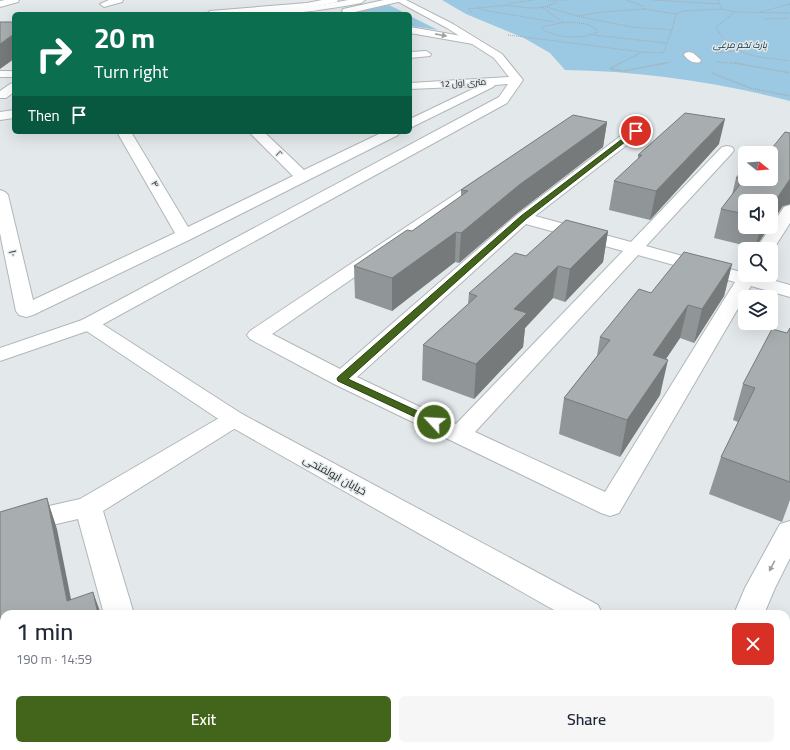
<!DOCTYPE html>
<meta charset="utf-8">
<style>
body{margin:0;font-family:Georgia,Cairo,serif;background:#f6f6f7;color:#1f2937;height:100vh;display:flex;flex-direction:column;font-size:15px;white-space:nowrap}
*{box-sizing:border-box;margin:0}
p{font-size:13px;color:#747a83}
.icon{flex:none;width:22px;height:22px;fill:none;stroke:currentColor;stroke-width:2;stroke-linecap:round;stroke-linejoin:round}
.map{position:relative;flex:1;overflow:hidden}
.panel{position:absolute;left:0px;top:610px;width:790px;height:140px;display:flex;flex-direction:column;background:#fff;border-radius:12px 12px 0 0;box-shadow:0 4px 16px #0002}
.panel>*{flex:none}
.guide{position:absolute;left:12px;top:12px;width:400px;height:122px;border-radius:6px;box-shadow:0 4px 16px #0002;background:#0b6e4f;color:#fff;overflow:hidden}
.needle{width:26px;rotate:107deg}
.buttons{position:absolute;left:738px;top:146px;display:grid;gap:8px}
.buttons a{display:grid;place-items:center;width:40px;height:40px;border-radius:6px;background:#fff;box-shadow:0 4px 16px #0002;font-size:20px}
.pin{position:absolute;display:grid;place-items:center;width:34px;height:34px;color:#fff;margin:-17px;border:2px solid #fff;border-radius:50%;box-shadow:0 1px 4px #0007}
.me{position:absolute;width:44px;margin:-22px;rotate:295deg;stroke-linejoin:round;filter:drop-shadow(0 0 3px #0008)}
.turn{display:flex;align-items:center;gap:14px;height:84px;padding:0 16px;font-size:18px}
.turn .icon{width:52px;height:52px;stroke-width:2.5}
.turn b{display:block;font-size:28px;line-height:34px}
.then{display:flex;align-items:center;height:38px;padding:0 16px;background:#0003;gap:8px;font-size:15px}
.round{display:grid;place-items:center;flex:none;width:42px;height:42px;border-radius:6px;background:#f6f6f7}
.headline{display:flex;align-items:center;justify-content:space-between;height:68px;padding:0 16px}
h1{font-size:24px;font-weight:600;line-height:30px}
.cta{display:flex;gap:8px;margin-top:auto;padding:8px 16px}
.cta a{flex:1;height:46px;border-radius:6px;background:#42641b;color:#fff;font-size:16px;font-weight:600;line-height:46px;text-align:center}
.cta a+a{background:#f6f6f7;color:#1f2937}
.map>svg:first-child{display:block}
.green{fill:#9bc8e2}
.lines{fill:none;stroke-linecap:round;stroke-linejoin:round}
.street-casing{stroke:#b1b6b9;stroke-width:2}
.secondary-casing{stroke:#b1b6b9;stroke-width:2}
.path-far1{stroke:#a8acae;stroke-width:1;stroke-dasharray:1 1;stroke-linecap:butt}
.path{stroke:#a8acae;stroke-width:1.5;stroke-dasharray:1 1;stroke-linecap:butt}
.street{fill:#fff;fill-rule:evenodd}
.secondary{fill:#fff;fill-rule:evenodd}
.wall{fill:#909697}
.shaded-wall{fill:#767a7b}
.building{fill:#a8aeb0;stroke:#767a7b}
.oneway{fill:#9fa0a0}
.route{fill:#42641b;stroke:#2b4112}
.labels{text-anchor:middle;stroke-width:3;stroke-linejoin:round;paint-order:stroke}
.far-park-label{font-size:9px;font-style:italic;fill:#0b3346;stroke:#e3e8eb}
.far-street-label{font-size:9px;fill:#2a2c2d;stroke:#e3e8eb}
.street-label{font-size:11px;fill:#2a2c2d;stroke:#e3e8eb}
</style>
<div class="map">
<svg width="790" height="750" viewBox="0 0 790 750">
<rect width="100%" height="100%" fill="#e3e8eb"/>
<path class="green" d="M442,0H790V101C717,82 640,71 565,70L550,53L524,38L466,14Z
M389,5L407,14H346L352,13Z
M410,16L438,30L410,26Z"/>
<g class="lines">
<defs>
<path id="street" d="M5,0H19L18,2L0,7V1Z
M109,0H123L122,2L104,7L100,4Z
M322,0H338L337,2C294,12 250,14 206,14L210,11L307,3Z
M395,0H406L453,24L502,54L523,80L507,103L96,328L0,361V348L82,320L499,97L508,84L495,85L493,87L410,128V119L479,86L410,89V83L509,77L494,58L447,28Z
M426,51L431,54L430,56L410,58V52Z
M689,52L693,53L701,60L700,62C693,64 688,60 684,55L685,53Z
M0,71H14V77H0Z
M14,83V92L6,98H0V91L10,84Z
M14,110V118L0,120V112Z
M636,127L641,128L643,131L641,134L535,216L631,242L722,147L727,146L732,147L734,150L732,153L646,246L741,272L745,270V275H757V276L790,285V297L751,286L619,513L610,516L601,513L334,384L250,339L247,335L250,331L481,177L486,176L491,177L493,180L491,183L272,334L340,369L517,215L631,128ZM526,224L623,251L456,424L357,377ZM638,255L735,282L605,492L475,432Z
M117,132H131L188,227L293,176L249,132H264L304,170L383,132H400L398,135L191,239L33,315L26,317L19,315L16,311L0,233V190L5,192L8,195L33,300L175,233Z
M790,205V223L771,253V249H756L784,207Z
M234,412L242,414L246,419L242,424L103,511L134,614H104L78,519L0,537V517L80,499L226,414Z
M790,521V558L775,588L764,614H734L745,588L780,524Z
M138,746H174L176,750H140Z"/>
<path id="secondary" d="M348,0H365L361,3C329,9 299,14 267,14L271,11L322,5Z
M384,0H399L398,2L346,14L342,11L343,9Z
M410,27L473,38L478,41L473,44L410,33Z
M89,318L96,320L242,414L598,605L602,614H561L226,424L82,328L79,324L82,320Z
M786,714L790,715V748L784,746H786Z"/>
</defs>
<use href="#street" class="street-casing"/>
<use href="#secondary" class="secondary-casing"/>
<path class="path-far1" d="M535,0L509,3L508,5C523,8 543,11 556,2L555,1
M548,0H568
M626,0L643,6L644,9
M652,0L720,4
M718,0L722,9L735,12L790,13
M541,7L563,22
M547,7L577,16
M479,8L483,10L554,22
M644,9L676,14L672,30L632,27L577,16L602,12Z
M735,12L716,27C734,59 758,56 790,61
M760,12L790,4
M472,13L468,9L508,5
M676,14L683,11L722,9
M764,19L790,18
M559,23C571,22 591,21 598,32C580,40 560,38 543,30L542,27Z
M508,35L642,52L663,53L672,30
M593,35L666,43
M716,53L735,51
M717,62L743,64
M619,64L642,52
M661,64L671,62"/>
<path class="path" d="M620,63L610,69L623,71L666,63
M735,63L790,73
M712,73L750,88L790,96"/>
<use href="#street" class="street"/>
<use href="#secondary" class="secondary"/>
</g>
<path class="wall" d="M607,122L603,147L516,214L459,263L455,262L392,311L355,298L354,266L412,231L461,197V190Z
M719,144L650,220L609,210L614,181L638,159V155Z
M745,167L790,204L783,206L745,201V227H769L755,248L714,238L721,209L732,195L736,178Z
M608,231L603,262L565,302L553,298L525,328L523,347L474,399L422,380L423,345L468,304L469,293L526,256Z
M732,264L724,296L694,343L680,338L666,359L660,395L620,457L559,434L564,398L597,356L600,337L651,293Z
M790,328V500L782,522L709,494L721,457L738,422L733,420L743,384L787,333Z
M252,746H375L377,750H254Z"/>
<path class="shaded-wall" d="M14,34V59L0,69V44Z
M725,119L719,144L650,220L656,191Z
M607,122L603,147L516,214L459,263L461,233L519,185Z
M790,179V204L783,206L771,224V207Z
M761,227H769L755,248Z
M608,231L603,262L565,302L570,269Z
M456,232L455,262L392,311V278Z
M732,264L724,296L694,343L702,309Z
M558,266L553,298L525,328L523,347L474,399L476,364L514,309Z
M688,305L680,338L645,390L653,355Z
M668,360L660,395L620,457L627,420Z
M47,498L57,529L74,614L67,601Z
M93,592L101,614H98Z
M96,746H108L103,748V750H97Z"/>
<path class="building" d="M0,22H14V34L0,44Z
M685,113L725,119L656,191L614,181L642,155H638Z
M573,115L607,122L519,185L461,233L456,232L392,278L354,266L407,230L412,231L468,191L461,190Z
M785,132L790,133V179L771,207V201H745V214L721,209L744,179L736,178L745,167V179H771V153H768Z
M566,220L608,231L570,269L558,266L514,309L527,313L476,364L423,345L477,296L469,293L515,253L526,256Z
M684,252L732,264L702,309L688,305L653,355L668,360L627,420L564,398L610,340L600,337L639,289L651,293Z
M790,328V482L721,457L755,388L743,384L772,329L787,333Z
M47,498L67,601L93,592L98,614H4V746H96L97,750H1L0,742V512Z
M258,746H375L377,750H259Z"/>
<defs><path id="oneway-solid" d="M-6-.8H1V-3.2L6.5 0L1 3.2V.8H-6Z"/></defs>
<g class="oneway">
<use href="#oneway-solid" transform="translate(441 35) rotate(11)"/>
<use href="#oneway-solid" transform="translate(772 566) rotate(118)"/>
</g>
<path class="route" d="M634,130L639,131L526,219L348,379L437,420L439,422L437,424H430L338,381L337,379L338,377L521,216Z"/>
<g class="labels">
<g class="far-park-label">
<text x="740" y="48">پارک تخم مرغی</text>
</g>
<g class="far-street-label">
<text transform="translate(463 83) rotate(-3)" y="3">12 متری اول</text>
<text transform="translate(279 154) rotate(43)" y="3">۲</text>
<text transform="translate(155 184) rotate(59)" y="3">۴</text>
</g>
<g class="street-label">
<text transform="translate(13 253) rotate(77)" y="4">۱۰</text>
<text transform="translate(335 475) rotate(29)" y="4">خیابان ابولفتحی</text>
</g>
</g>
</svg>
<div class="buttons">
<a><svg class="needle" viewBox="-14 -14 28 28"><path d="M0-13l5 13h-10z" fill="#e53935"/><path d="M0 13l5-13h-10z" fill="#747a83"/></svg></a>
<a><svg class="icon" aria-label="sound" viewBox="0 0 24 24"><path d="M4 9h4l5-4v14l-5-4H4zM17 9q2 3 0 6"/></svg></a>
<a><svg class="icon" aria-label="search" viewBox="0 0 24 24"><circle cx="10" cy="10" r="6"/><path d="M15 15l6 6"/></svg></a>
<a><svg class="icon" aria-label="layers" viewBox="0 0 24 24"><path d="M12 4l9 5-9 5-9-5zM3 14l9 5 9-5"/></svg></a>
</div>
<div class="pin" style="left:636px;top:131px;background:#d93025"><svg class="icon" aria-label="arrive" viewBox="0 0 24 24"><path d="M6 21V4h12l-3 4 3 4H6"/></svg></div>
<svg class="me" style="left:434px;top:422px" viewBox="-20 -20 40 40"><circle r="17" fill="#42641b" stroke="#fff" stroke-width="3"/><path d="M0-11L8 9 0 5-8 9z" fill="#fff"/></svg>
<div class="guide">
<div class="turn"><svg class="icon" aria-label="right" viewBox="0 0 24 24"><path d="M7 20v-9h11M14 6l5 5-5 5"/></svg><div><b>20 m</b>Turn right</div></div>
<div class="then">Then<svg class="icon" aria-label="arrive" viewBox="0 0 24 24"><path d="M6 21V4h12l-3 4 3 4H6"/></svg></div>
</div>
<section class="panel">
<div class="headline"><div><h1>1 min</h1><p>190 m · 14:59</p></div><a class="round" style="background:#d93025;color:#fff"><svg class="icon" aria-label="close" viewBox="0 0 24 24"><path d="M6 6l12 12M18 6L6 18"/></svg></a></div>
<div class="cta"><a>Exit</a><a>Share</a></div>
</section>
</div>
